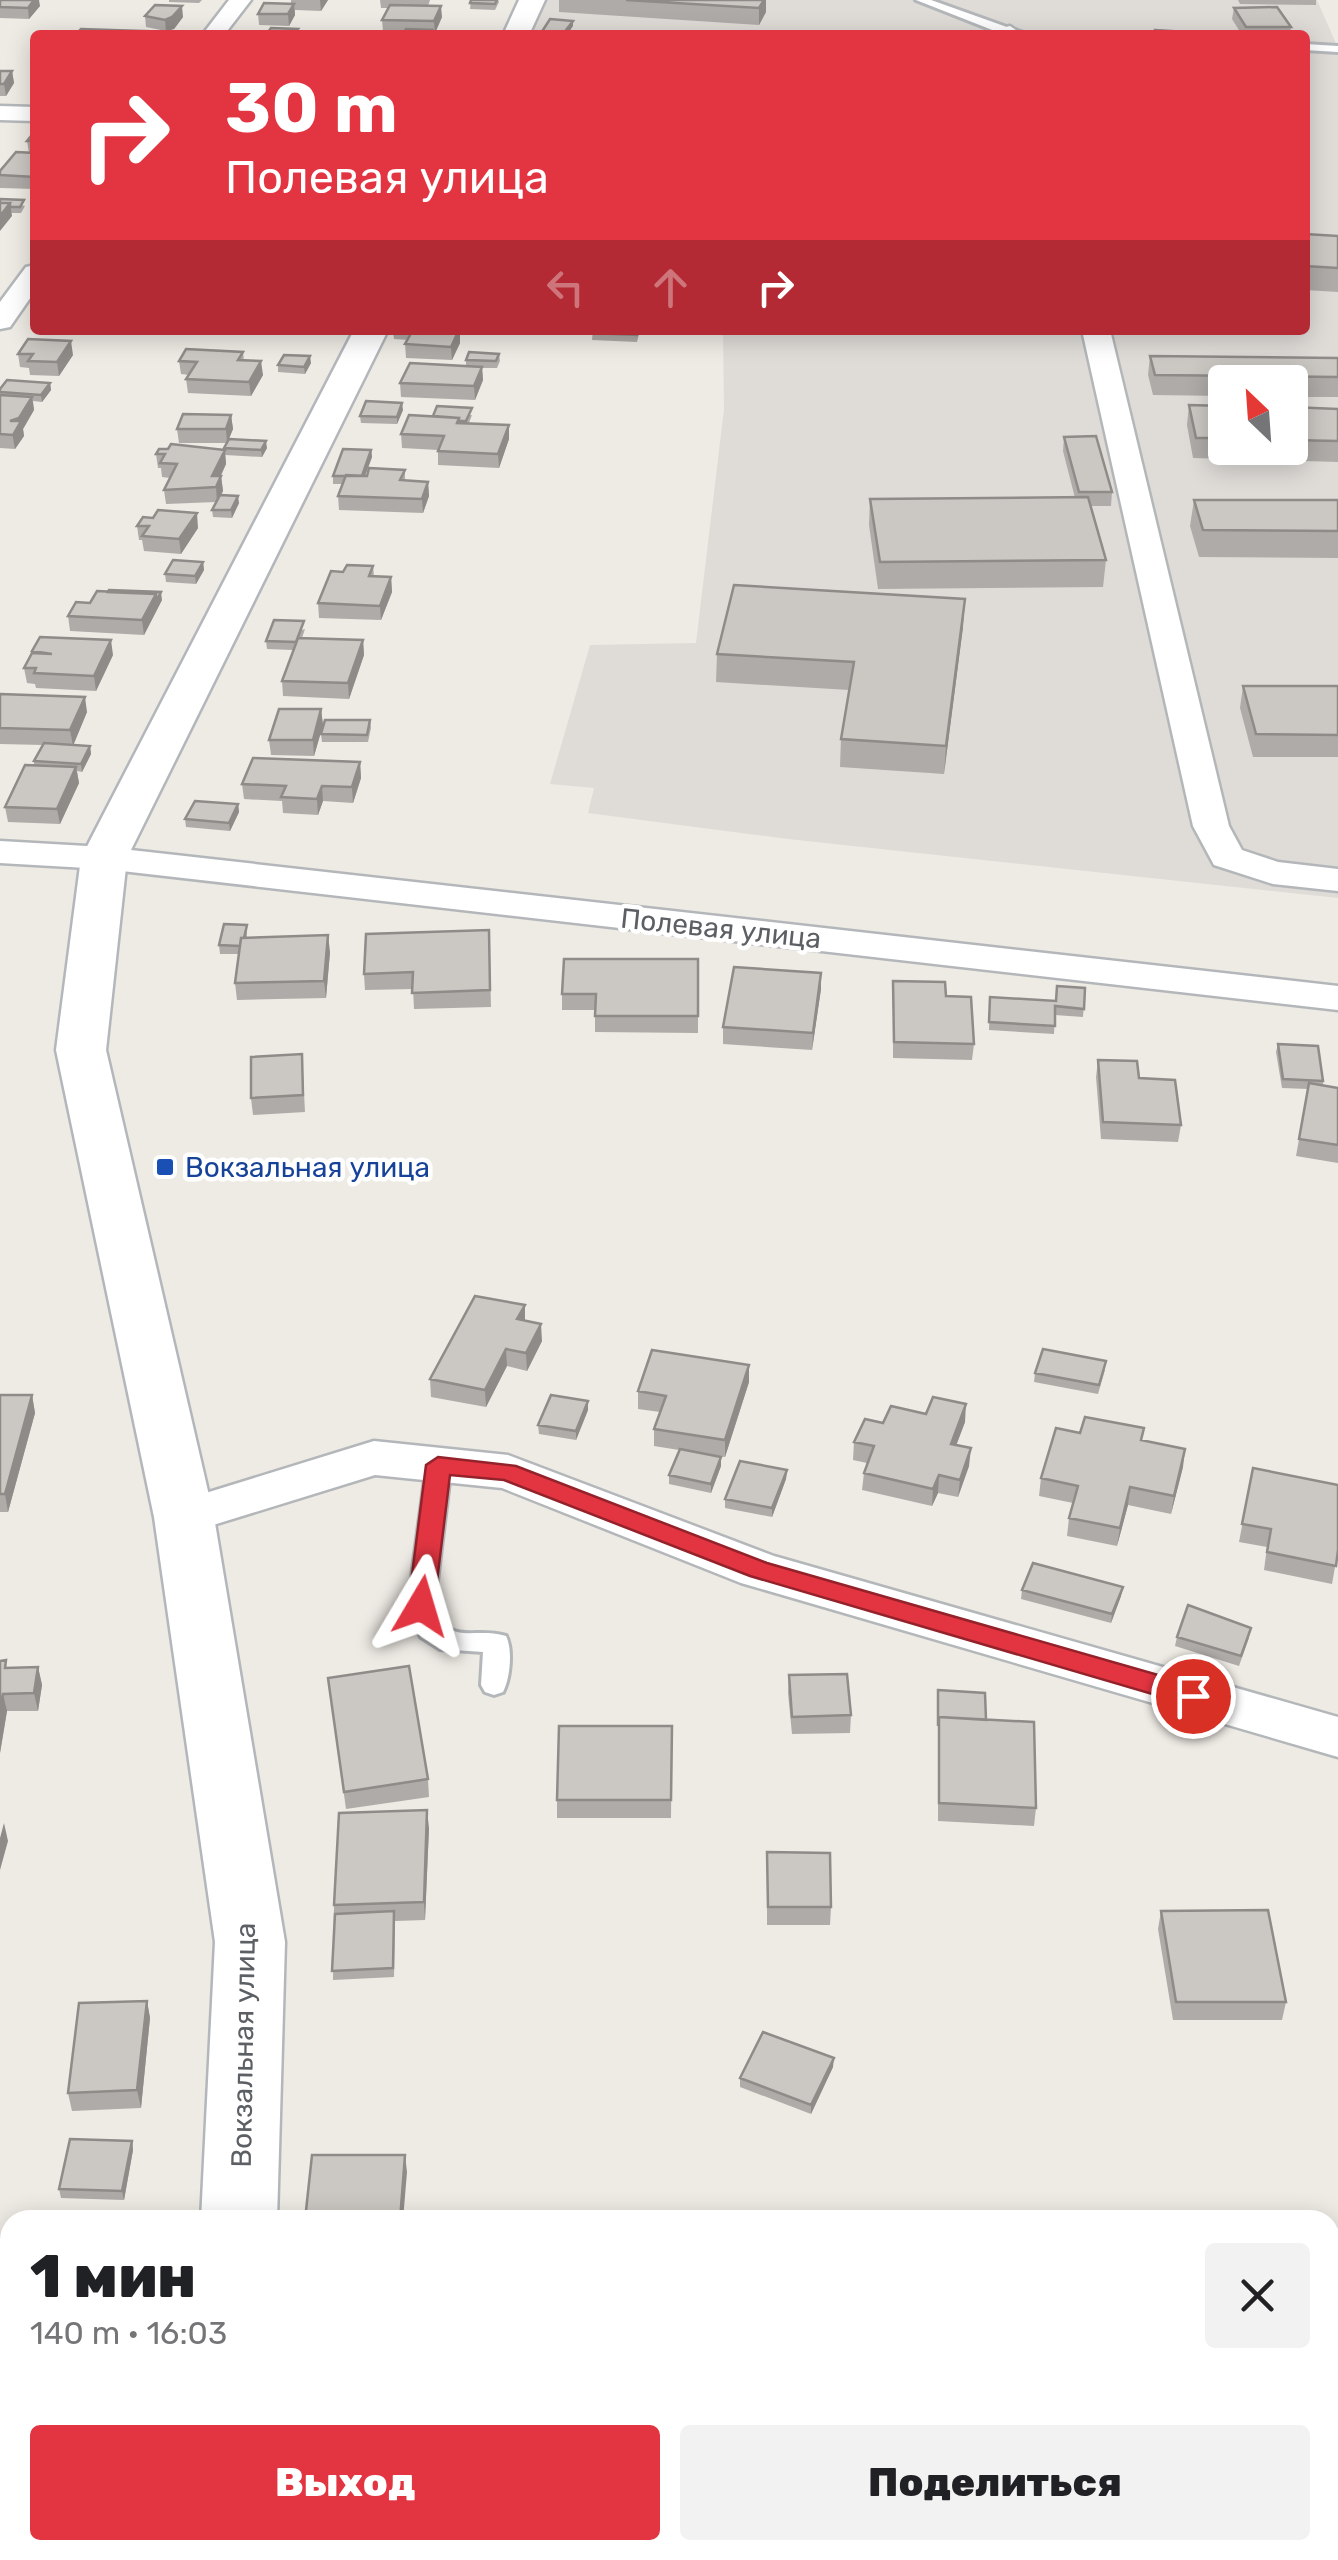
<!DOCTYPE html>
<html lang="ru">
<meta charset="utf-8">
<style>
body{margin:0;font-family:Rubik,sans-serif;background:#f2f2f2;color:#202124;height:100vh;display:flex;flex-direction:column;font-size:38px;white-space:nowrap}
*{box-sizing:border-box;margin:0}
p{font-size:32px;color:#757577}
.icon{flex:none;width:55px;height:55px;fill:none;stroke:currentColor;stroke-width:2;stroke-linecap:round;stroke-linejoin:round}
.map{position:relative;flex:1;overflow:hidden}
.side{position:absolute;left:0px;top:2210px;width:1340px;height:350px;display:flex;flex-direction:column;background:#fff;border-radius:30px 30px 0 0;box-shadow:0 5px 25px #0003}
.side>*{flex:none}
.hud{position:absolute;left:30px;top:30px;width:1280px;height:305px;border-radius:10px;box-shadow:0 5px 25px #0003;background:#e23541;color:#fff;overflow:hidden}
.needle{width:65px;rotate:335deg}
.controls{position:absolute;left:1208px;top:365px;display:grid;gap:20px}
.controls a{display:grid;place-items:center;width:100px;height:100px;border-radius:10px;background:#fff;box-shadow:0 5px 25px #0003;font-size:50px}
.pin{position:absolute;display:grid;place-items:center;width:85px;height:85px;color:#fff;margin:-42px;border:5px solid #fff;border-radius:50%;box-shadow:0 2px 10px #0007}
.me{position:absolute;width:110px;margin:-55px;rotate:7deg;stroke-linejoin:round;filter:drop-shadow(0 0 8px #0008)}
.turn{display:flex;align-items:center;gap:35px;height:210px;padding:0 30px;font-size:45px}
.turn .icon{width:130px;height:130px;stroke-width:2.5}
.turn b{display:block;font-size:70px;line-height:85px}
.lanes{display:flex;align-items:center;height:95px;padding:0 30px;background:#0003;justify-content:center;gap:50px;direction:ltr}
.lanes .off{opacity:.35}
.round{display:grid;place-items:center;flex:none;width:105px;height:105px;border-radius:10px;background:#f2f2f2}
.headline{display:flex;align-items:center;justify-content:space-between;height:170px;padding:0 30px}
h1{font-size:60px;font-weight:800;line-height:75px}
.cta{display:flex;gap:20px;margin-top:auto;padding:20px 30px}
.cta a{flex:1;height:115px;border-radius:10px;background:#e23541;color:#fff;font-size:40px;font-weight:800;line-height:115px;text-align:center}
.cta a+a{background:#f2f2f2;color:#202124}
.map>svg:first-child{display:block}
.industrial{fill:#dfdcd8;fill-rule:evenodd}
.lines{fill:none;stroke-linecap:round;stroke-linejoin:round}
.lane-casing{stroke:#b4b7ba;stroke-width:6}
.street-casing{stroke:#b4b7ba;stroke-width:5}
.secondary-casing{stroke:#b3b7bb;stroke-width:5}
.lane{fill:#fff;fill-rule:evenodd}
.street{fill:#fff;fill-rule:evenodd}
.secondary{fill:#fff;fill-rule:evenodd}
.wall{fill:#afaba8}
.shaded-wall{fill:#8e8b88}
.building{fill:#cbc7c3;stroke:#8e8b88;stroke-width:2.5}
.route{fill:#e23541;stroke:#93222a;stroke-width:2.5}
.transit-dot{fill:#1a4fb4;stroke:#fff;stroke-width:4}
.labels{text-anchor:middle;stroke-width:9;stroke-linejoin:round;paint-order:stroke}
.street-label{font-size:28px;fill:#5c6064;stroke:#fff}
.transit-label{font-size:28px;fill:#164399;stroke:#fff;text-anchor:start}
</style>
<div class="map">
<svg width="1338" height="2560" viewBox="0 0 1338 2560">
<rect width="100%" height="100%" fill="#eeeae4"/>
<path class="industrial" d="M535,0H1317L1338,48V898L788,839L588,813L594,788L550,784L590,645L696,643L724,409L723,330H1305V35L518,32ZM1225,382H1290V448H1225Z"/>
<g class="lines">
<defs>
<path id="lane" d="M916,0H931L1029,35H1005Z
M1305,44L1338,46V52L1305,50Z
M439,1457L448,1459L451,1465L434,1606C450,1648 472,1626 506,1636C513,1650 510,1679 503,1692L494,1695L485,1692L481,1685L483,1652L440,1649L421,1637L408,1606L427,1465L430,1459Z"/>
<path id="street" d="M229,0H251L224,35H202Z
M1010,26L1023,35H1000L1002,28Z
M0,106L35,107V121L0,120Z
M35,265V291L10,327L0,329V302L26,267Z
M1082,330H1110L1229,826L1242,850L1278,862L1338,869V891L1273,884L1214,865L1193,826Z
M0,841L104,847L1338,986V1010L104,869L0,863Z
M374,1441L508,1455L774,1556L1338,1717V1757L741,1583L502,1488L375,1475L184,1534L167,1529L159,1517L167,1505Z"/>
<path id="secondary" d="M519,0H545L529,35H503Z
M354,330H388L127,858L106,1050L214,1517L285,1942L277,2220H201L215,1942L154,1517L56,1050L81,858Z
M153,2550H237L235,2560H151Z"/>
</defs>
<use href="#lane" class="lane-casing"/>
<use href="#street" class="street-casing"/>
<use href="#secondary" class="secondary-casing"/>
<use href="#lane" class="lane"/>
<use href="#street" class="street"/>
<use href="#secondary" class="secondary"/>
</g>
<path class="wall" d="M0,0L40,6L29,19L0,18Z
M169,0H202L199,3L169,2Z
M291,0H328L321,11L295,10V15L289,26L259,25L258,14L291,3Z
M380,0H430L428,6L442,17L435,33L383,31L382,20L388,8H381Z
M471,0H498L499,2L495,10L470,9Z
M559,0H766V12L759,25L559,12Z
M1238,0H1316V5L1240,4Z
M1234,8L1291,27L1290,35H1242L1232,19Z
M145,16L183,17L174,29L166,31L146,27Z
M0,71H12L14,83L6,96H0Z
M35,131V189L0,188V175L29,153L27,141Z
M0,199L25,206L21,213H11L12,216Z
M1305,234L1338,236V292L1305,290Z
M460,330V343L452,360L406,358L405,344L408,340L394,339L393,332Z
M593,330H640L637,342L592,340Z
M243,352L244,361L263,375L251,396L188,393L186,379L189,375L181,374L179,361Z
M18,354L73,355L59,376L30,375L29,368L20,367Z
M499,354L500,361L497,368H482L483,380L475,400L401,397L400,383L466,366V360Z
M1150,356L1338,358V397H1290V382H1225V396L1153,395L1148,375Z
M311,363L305,374L278,372V365Z
M50,383L51,390L42,402L33,401L34,410L23,429L24,436L15,449L0,448V389Z
M1189,405L1225,406V448H1290V407L1338,409V462L1193,458L1187,425Z
M403,410L397,424L361,423L360,416Z
M231,415L233,429L229,439L267,448L262,457L225,455L226,464L221,476L223,491L221,495L239,503L232,518L213,517L212,510L216,502L166,504L164,490L170,478L162,477L161,468H158L156,454L224,450L226,443H179L177,429Z
M472,415L469,423L509,425V439L499,468L438,465V450L402,448L401,434L433,416Z
M1064,437L1112,492L1111,506H1090L1106,560L1103,587L878,589L869,525L870,499L1075,498L1063,451Z
M371,450L372,457L365,476L405,470V481L428,482L429,496L423,513L339,510L338,496L343,484H333V476Z
M1194,500H1338V558L1199,557L1190,526Z
M137,526L198,528L181,554L144,551L142,540H139Z
M203,562L204,570L196,584L166,582L165,574Z
M373,566L374,576L391,577L392,592L381,620L319,618L318,603L343,572Z
M162,600L144,635L70,631L68,616L90,603Z
M963,627L944,774L840,767L841,739L849,690L716,682L717,654Z
M305,629L302,638L363,640L364,655L349,699L283,696L282,681L293,650L267,649L266,641Z
M32,651L113,655L96,691L36,688L35,684L27,683L24,668L33,653Z
M1243,686H1338V757H1253L1240,708Z
M0,694L87,712L73,745L90,746L91,754L82,772L77,771L79,783L60,824L8,822L5,807L34,765V761L43,745L0,744Z
M321,709L323,725L314,756L271,755L269,740Z
M370,720L371,728L368,742H322L321,734Z
M360,762L361,778L353,803L323,801L318,815L283,813L282,801L244,799L242,784Z
M238,804L239,812L230,831L186,827L185,819Z
M247,925V937L330,952L326,998L237,1000L235,983L239,954H220L219,945Z
M489,930L491,1007L414,1009L413,989L365,990L364,974Z
M698,959V1033L595,1032V1010H562V994Z
M893,981L946,996L974,1044L972,1060L893,1058Z
M1085,988L1083,1017L1055,1015L1054,1034L989,1030L990,997L1056,1001Z
M821,989L812,1050L723,1044V1027Z
M1278,1044L1323,1081V1085L1338,1088V1163L1296,1156L1308,1089L1282,1088L1276,1052Z
M302,1054L305,1112L253,1115L251,1098Z
M1098,1060L1139,1078L1181,1125L1178,1142L1101,1139L1096,1077Z
M525,1321L542,1341L527,1371L507,1366L486,1407L431,1397L430,1379Z
M749,1365V1382L725,1457L705,1454L721,1457V1466L711,1493L669,1484V1475L679,1450L654,1446V1429L660,1412L638,1409V1391Z
M1105,1370L1098,1394L1034,1382L1035,1373Z
M0,1395H32L35,1413L8,1512H0Z
M588,1401V1410L576,1440L539,1434L538,1425Z
M965,1422L956,1445L969,1466L958,1497L938,1493L932,1506L862,1490L864,1473L867,1463L853,1460L854,1442L883,1423Z
M1080,1433L1143,1441L1183,1467L1171,1514L1128,1505L1117,1546L1067,1536L1069,1518L1073,1503L1039,1496L1041,1478Z
M1253,1468L1338,1550L1332,1584L1264,1570L1267,1547L1239,1542Z
M787,1470L786,1479L772,1517L725,1508V1499Z
M1022,1590L1121,1596L1111,1623L1021,1599Z
M1177,1637L1249,1638L1239,1666L1175,1646Z
M0,1661L8,1668L38,1667L42,1685L38,1711H7L0,1753Z
M789,1675L851,1715L850,1733L792,1734L788,1693Z
M328,1678L428,1779L429,1797L346,1809Z
M938,1690L986,1720L1036,1808L1034,1826L938,1821Z
M672,1726L671,1818H557V1800Z
M429,1828L425,1920L395,1921L394,1977L333,1980L334,1905Z
M767,1852L831,1907L830,1925H767Z
M1161,1911L1286,2002L1282,2020H1173L1158,1929Z
M147,2001L150,2018L141,2108L72,2111L68,2093Z
M833,2067L811,2114L740,2087V2078Z
M132,2141L133,2150L124,2200L61,2198L59,2189Z"/>
<path class="shaded-wall" d="M34,0H39L40,6L29,19L28,8Z
M320,0H328L321,11Z
M764,0H766V12L759,25V8Z
M294,4L295,15L289,26L288,14Z
M182,6L183,17L174,29L166,31L165,20Z
M441,6L442,17L435,33L434,21Z
M573,21V26L567,35H563Z
M12,71L14,83L6,96L4,84Z
M10,203L12,216L0,231V216Z
M460,330V343L452,360L451,347Z
M71,341L73,355L59,376L57,362Z
M310,356L311,363L305,374L304,367Z
M261,361L263,375L251,396L249,382Z
M482,367L483,380L475,400L474,386Z
M50,383L51,390L42,402L41,395Z
M32,397L34,410L23,429L24,436L15,449L10,421Z
M402,403L403,410L397,424V417Z
M231,415L233,429L227,443L226,429Z
M509,425V439L499,468L498,454Z
M266,441L267,448L262,457L261,450Z
M225,450L226,464L215,487L212,476Z
M371,450L372,457L362,484L361,477Z
M221,476L223,491L217,502L216,487Z
M428,482L429,496L423,513L422,499Z
M238,496L239,503L232,518L231,510Z
M197,513L198,528L181,554L179,539Z
M203,562L204,570L196,584L195,576Z
M391,577L392,592L381,620L380,606Z
M161,592L162,600L144,635L142,620L156,594Z
M965,599L963,627L944,774L946,746Z
M111,640L113,655L96,691L94,676Z
M363,640L364,655L349,699L348,683Z
M85,697L87,712L73,746L70,730Z
M321,709L323,725L314,756L313,740Z
M90,746L91,754L82,772L81,764Z
M360,762L361,778L353,803L352,787Z
M76,767L79,783L60,824L57,809Z
M322,786L323,801L318,815L317,799Z
M238,804L239,812L230,831L229,823Z
M328,935L330,952L326,998L324,981Z
M821,973V989L812,1050L813,1033Z
M525,1305V1323L517,1319Z
M541,1324L542,1341L527,1371L526,1353Z
M506,1349L507,1366L486,1407L485,1390Z
M749,1365V1382L725,1457V1440Z
M32,1395L35,1413L8,1512L5,1494Z
M588,1401V1410L576,1440V1431Z
M966,1404L965,1422L950,1462L951,1444Z
M971,1448L969,1466L958,1497L960,1480Z
M1185,1449L1183,1467L1171,1514L1174,1496Z
M721,1457V1466L711,1493V1484Z
M787,1470L786,1479L772,1517V1508Z
M939,1475L938,1493L932,1506L933,1489Z
M1130,1487L1128,1505L1117,1546L1120,1528Z
M1123,1587L1121,1596L1111,1623L1112,1614Z
M38,1667L42,1685L38,1711L34,1693Z
M3,1694L7,1711L0,1753V1712Z
M427,1810L429,1828L425,1920L424,1902Z
M4,1823L8,1841L0,1870V1838Z
M147,2001L150,2018L141,2108L137,2090Z
M834,2058L833,2067L811,2114V2105Z
M132,2141L133,2150L124,2200L122,2191Z
M405,2155L407,2172L403,2220H400Z"/>
<path class="building" d="M0,0H34L28,8L0,7Z
M471,0H497L495,4L470,3Z
M626,0H764L759,8Z
M264,3L294,4L288,14H258Z
M155,5L182,6L172,17L165,20L145,16Z
M390,5L441,6L434,21L382,20Z
M1277,7L1291,27H1246L1234,8Z
M550,19L573,21L563,34L541,33Z
M271,28L298,29L293,35H266Z
M81,29L172,32L170,35L76,34Z
M406,29L432,30L430,34H439L388,35L390,32H404Z
M1155,30L1186,32L1187,35H1155Z
M902,33L937,35H901Z
M0,71H12L4,84H0Z
M35,131V141H27Z
M16,152L35,153V177L0,175V171Z
M0,199L24,200L20,207H10V203H0Z
M0,203H10L0,216Z
M1305,234L1338,236V268L1305,266Z
M394,330H413L411,333L393,332Z
M413,330H459L451,347L405,344Z
M593,330H638L637,335L592,333Z
M28,339L71,341L57,362L28,361L33,354H18Z
M186,349L243,352L238,360L261,361L249,382L186,379L197,362L179,361Z
M469,352L499,354L496,361L466,360Z
M284,355L310,356L304,367L278,365Z
M1150,356L1338,358V377L1155,375Z
M410,363L482,367L474,386L400,383Z
M7,380L50,383L41,395L0,392V389Z
M0,395L32,397L19,418L10,421H21L13,435L0,434Z
M366,401L402,403L397,417L360,416Z
M1189,405L1225,406V438H1196Z
M437,406L472,408L466,421H459V418L433,416Z
M1290,407L1338,409V441L1290,440Z
M183,414L231,415L226,429H177Z
M409,415L459,418L457,423L509,425L498,454L438,451L444,436L401,434Z
M1096,436L1112,492H1079L1064,437Z
M229,439L266,441L261,450L224,448Z
M171,444L225,450L212,476H221L216,487L164,490L177,464L160,463L165,454H156L159,449H168Z
M343,449L371,450L362,476H333Z
M369,468L405,470L400,480L428,482L422,499L338,496L346,475L367,476Z
M220,495L238,496L231,510H212Z
M1088,497L1106,560L880,562L870,499Z
M1194,500H1338V531L1203,530Z
M158,510L197,513L179,539L142,536L149,526H137L143,517L153,518Z
M173,560L203,562L195,576L165,574Z
M347,565L373,566L369,576L391,577L380,606L318,603L331,571L343,572Z
M734,585L965,599L946,746L841,739L854,662L717,654Z
M109,590L161,592L156,601V594L108,592Z
M97,591L156,594L142,620L68,616L76,602L90,603Z
M274,620L304,621L296,642L266,641Z
M40,637L111,640L94,676L34,673L36,668H24L32,653L52,654L32,651Z
M298,638L363,640L348,683L282,681Z
M1243,686H1338V735L1256,734Z
M0,694L85,697L70,730L0,728Z
M279,709H321L313,740H269Z
M325,720H370L367,735L321,734Z
M44,743L90,746L81,764L34,761Z
M253,758L360,762L352,787L322,786L317,799L281,797L286,786L242,784Z
M25,765L76,767L57,809L5,807Z
M195,801L238,804L229,823L185,819Z
M224,924L247,925L244,938H241L240,946L219,945Z
M489,930L490,990L412,993L413,972L364,974L366,934Z
M328,935L324,981L235,983L241,938Z
M564,959H698V1016H595L596,994H562Z
M734,967L821,973L813,1033L723,1027Z
M893,981L945,982L946,996L971,997L974,1044L894,1042Z
M1057,986L1085,988L1084,1009L1055,1006V1026L989,1022L990,997L1056,1001Z
M1278,1044L1318,1046L1323,1081L1283,1079Z
M302,1054L303,1095L251,1098V1057Z
M1098,1060L1137,1061L1139,1078L1175,1080L1181,1125L1103,1122Z
M1309,1083L1338,1088V1145L1299,1139Z
M475,1296L525,1305L517,1319L541,1324L526,1353L506,1349L485,1390L430,1379Z
M1043,1349L1106,1361L1099,1385L1035,1373Z
M652,1350L749,1365L725,1440L654,1429L666,1396L638,1391Z
M0,1395H32L5,1494H0Z
M551,1395L588,1401L576,1431L538,1425Z
M933,1397L966,1404L951,1444L971,1448L960,1480L939,1475L933,1489L864,1473L874,1446L854,1442L865,1419L883,1423L891,1406L926,1414Z
M1085,1417L1144,1428L1141,1440L1185,1449L1174,1496L1130,1487L1120,1528L1069,1518L1078,1486L1041,1478L1056,1428L1080,1433Z
M680,1449L721,1457L711,1484L669,1475Z
M740,1461L787,1470L772,1508L725,1499Z
M1253,1468L1338,1485V1550L1336,1566L1267,1552L1271,1529L1242,1524Z
M1033,1563L1123,1587L1112,1614L1022,1590Z
M1188,1605L1251,1628L1241,1656L1177,1637Z
M6,1660L5,1668L38,1667L34,1693L3,1694L0,1712V1661Z
M409,1666L428,1779L344,1792L328,1678Z
M847,1674L851,1715L792,1717L789,1675Z
M938,1690L985,1693L986,1720L939,1717L938,1726Z
M939,1717L1034,1722L1036,1808L939,1803Z
M559,1726H672L671,1800H557Z
M427,1810L424,1902L334,1905L339,1813Z
M767,1852L830,1853L831,1907H768Z
M1268,1910L1286,2002H1176L1161,1911Z
M394,1911L393,1968L332,1971L335,1914Z
M147,2001L137,2090L68,2093L79,2003Z
M763,2032L834,2058L811,2105L740,2078Z
M70,2139L132,2141L122,2191L59,2189Z
M312,2155H405L400,2220H305Z"/>
<path class="route" d="M438,1457L516,1466L767,1563L1193,1685L1203,1688L1207,1696L1203,1703L1193,1706L750,1576L504,1480L450,1475L434,1606L430,1613H412L408,1606L426,1465Z"/>
<rect class="transit-dot" x="155" y="1157" width="20" height="20" rx="5"/>
<g class="labels">
<g class="street-label">
<text transform="translate(721 928) rotate(6)" y="10">Полевая улица</text>
<text transform="translate(243 2045) rotate(-89)" y="10">Вокзальная улица</text>
</g>
<g class="transit-label">
<text x="185" y="1177">Вокзальная улица</text>
</g>
</g>
</svg>
<div class="controls">
<a><svg class="needle" viewBox="-14 -14 28 28"><path d="M0-13l5 13h-10z" fill="#e53935"/><path d="M0 13l5-13h-10z" fill="#757577"/></svg></a>
</div>
<div class="pin" style="left:1193px;top:1696px;background:#d93025"><svg class="icon" aria-label="arrive" viewBox="0 0 24 24"><path d="M6 21V4h12l-3 4 3 4H6"/></svg></div>
<svg class="me" style="left:421px;top:1606px" viewBox="-20 -20 40 40"><path d="M0-17L14 15 0 8-14 15z" fill="#e23541" stroke="#fff" stroke-width="4"/></svg>
<div class="hud">
<div class="turn"><svg class="icon" aria-label="right" viewBox="0 0 24 24"><path d="M7 20v-9h11M14 6l5 5-5 5"/></svg><div><b>30 m</b>Полевая улица</div></div>
<div class="lanes"><svg class="icon off" aria-label="left" viewBox="0 0 24 24"><path d="M17 20v-9H6M10 6l-5 5 5 5"/></svg><svg class="icon off" aria-label="ahead" viewBox="0 0 24 24"><path d="M12 20V5M6 11l6-6 6 6"/></svg><svg class="icon" aria-label="right" viewBox="0 0 24 24"><path d="M7 20v-9h11M14 6l5 5-5 5"/></svg></div>
</div>
<section class="side">
<div class="headline"><div><h1>1 мин</h1><p>140 m · 16:03</p></div><a class="round"><svg class="icon" aria-label="close" viewBox="0 0 24 24"><path d="M6 6l12 12M18 6L6 18"/></svg></a></div>
<div class="cta"><a>Выход</a><a>Поделиться</a></div>
</section>
</div>
